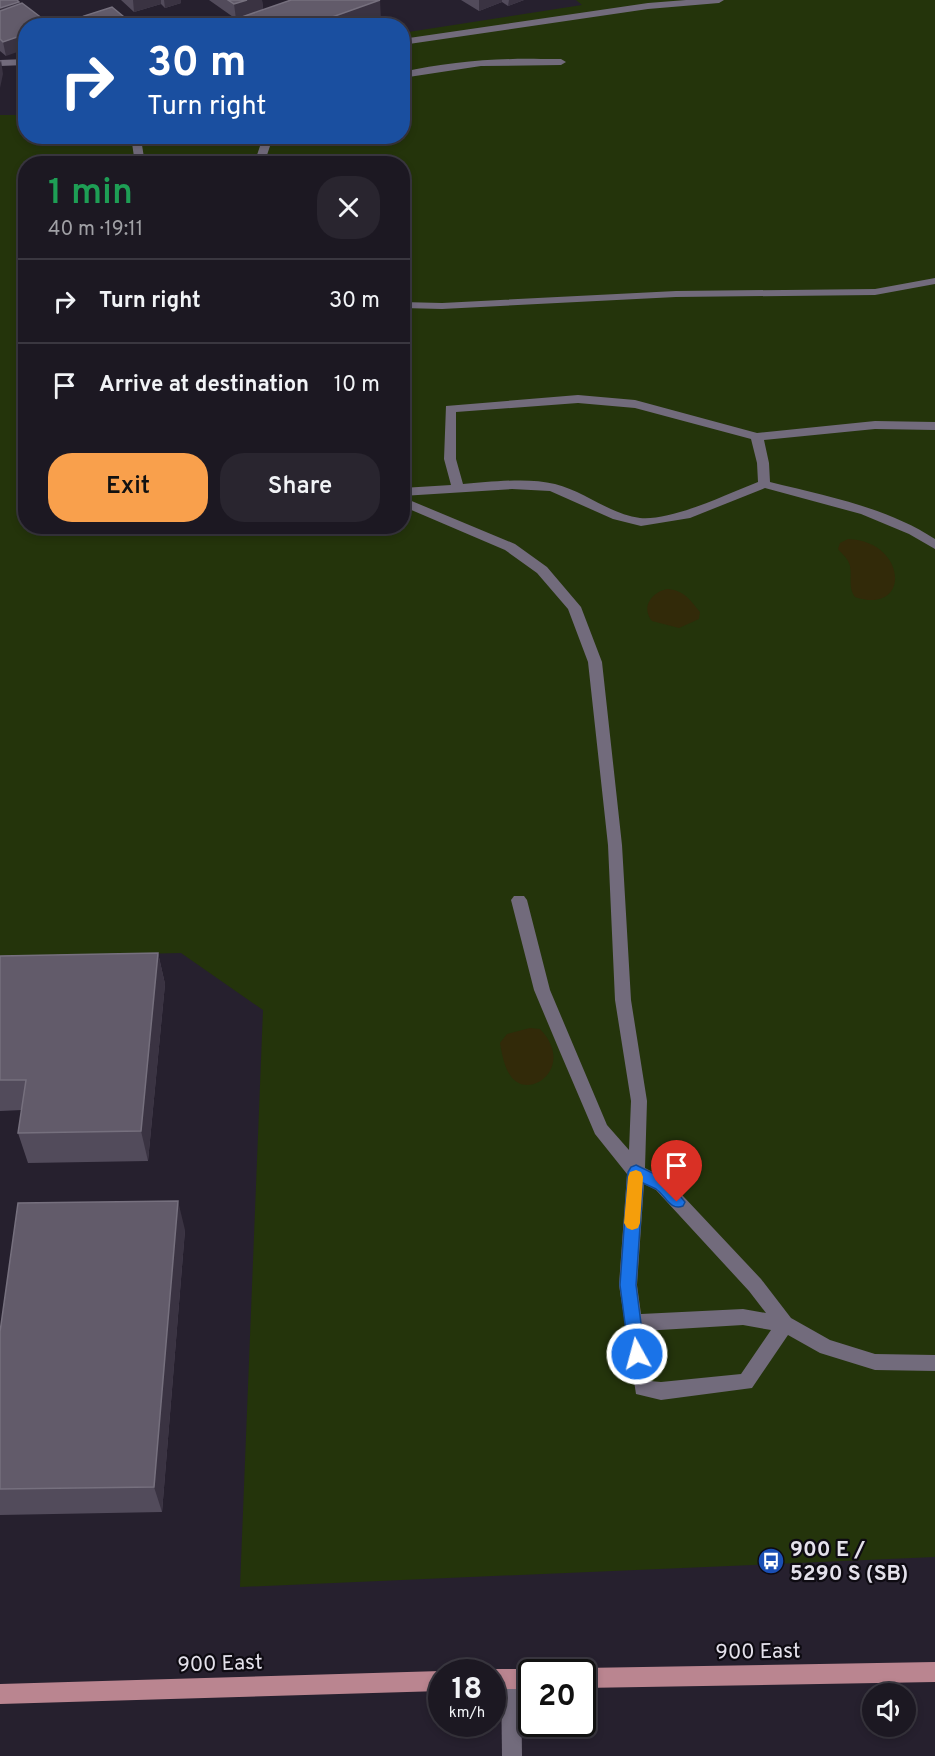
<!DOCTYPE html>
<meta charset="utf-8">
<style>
body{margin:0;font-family:Overpass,sans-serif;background:#29252f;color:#f1f3f6;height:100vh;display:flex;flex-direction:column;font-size:22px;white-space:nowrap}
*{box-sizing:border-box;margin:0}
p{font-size:20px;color:#a0a0a5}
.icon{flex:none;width:33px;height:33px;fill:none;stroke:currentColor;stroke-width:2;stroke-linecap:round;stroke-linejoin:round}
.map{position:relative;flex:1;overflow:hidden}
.sheet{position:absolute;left:18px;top:156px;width:392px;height:378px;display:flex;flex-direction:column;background:#1c1822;border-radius:24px;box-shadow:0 3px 9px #0003,0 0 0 2px #3a3740}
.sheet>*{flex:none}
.banner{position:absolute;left:18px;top:18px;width:392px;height:126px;border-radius:24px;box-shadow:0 3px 9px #0003,0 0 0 2px #3a3740;background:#1a4fa0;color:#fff;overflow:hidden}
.tools{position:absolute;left:862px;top:1683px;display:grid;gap:12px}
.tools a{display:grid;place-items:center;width:54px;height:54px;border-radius:50%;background:#1c1822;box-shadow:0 3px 9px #0003,0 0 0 2px #3a3740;font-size:30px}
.speed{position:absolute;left:428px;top:1659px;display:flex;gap:12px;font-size:30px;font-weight:700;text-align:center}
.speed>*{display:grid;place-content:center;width:78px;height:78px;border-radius:50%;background:#1c1822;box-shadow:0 3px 9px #0003,0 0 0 2px #3a3740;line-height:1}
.speed small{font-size:15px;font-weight:400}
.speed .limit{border:3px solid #111;border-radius:9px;background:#fff;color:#111}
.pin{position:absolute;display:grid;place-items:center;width:51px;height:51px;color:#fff;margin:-62px -26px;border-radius:50% 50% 50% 0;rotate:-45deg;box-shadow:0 0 6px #0007}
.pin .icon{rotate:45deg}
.me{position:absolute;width:66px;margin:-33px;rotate:353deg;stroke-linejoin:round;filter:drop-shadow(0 0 4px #0008)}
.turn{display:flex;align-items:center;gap:21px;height:126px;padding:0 30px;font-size:27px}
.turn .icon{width:78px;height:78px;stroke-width:2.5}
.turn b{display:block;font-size:42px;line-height:51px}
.round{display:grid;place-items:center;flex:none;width:63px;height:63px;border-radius:24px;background:#29252f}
.overview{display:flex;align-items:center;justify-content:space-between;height:102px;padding:0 30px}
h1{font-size:36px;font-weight:600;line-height:45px;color:#1e9e55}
.button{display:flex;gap:12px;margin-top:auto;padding:12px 30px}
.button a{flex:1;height:69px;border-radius:24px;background:#f9a04c;color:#111;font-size:24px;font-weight:600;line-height:69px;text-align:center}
.button a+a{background:#29252f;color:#f1f3f6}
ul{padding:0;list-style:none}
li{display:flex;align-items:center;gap:18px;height:84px;padding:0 30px;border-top:2px solid #3a3740}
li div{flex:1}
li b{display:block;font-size:22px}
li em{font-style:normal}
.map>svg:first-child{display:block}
.green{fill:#24340b;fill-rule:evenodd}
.sand{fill:#322a09}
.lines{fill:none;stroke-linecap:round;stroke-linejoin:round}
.service{fill:#726b7c;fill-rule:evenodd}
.minor{fill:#726b7c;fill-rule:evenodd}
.primary{fill:#ba8590;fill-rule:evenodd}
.wall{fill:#524b5b}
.shaded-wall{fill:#3a3342}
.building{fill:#625b6a;stroke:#76707e;stroke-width:1.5}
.route{fill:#1a73e8;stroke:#114b97;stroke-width:1.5}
.slow{fill:#f59e0b}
.labels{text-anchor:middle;stroke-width:4.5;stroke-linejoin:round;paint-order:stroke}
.near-poi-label{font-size:21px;font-weight:bold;fill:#e4e1eb;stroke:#0e0b12;text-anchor:start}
.near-street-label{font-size:21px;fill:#e4e1eb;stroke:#0e0b12}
</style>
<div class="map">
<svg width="935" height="1756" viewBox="0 0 935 1756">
<rect width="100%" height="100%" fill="#26202e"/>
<path class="green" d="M576,0H935V1557L240,1587L263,1010L181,953L0,957V115H25L26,136H402V33L582,5ZM26,164H402V526H26Z"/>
<path class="sand" d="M848,539C908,541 911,616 855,597C848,588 852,577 850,566C848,558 843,555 838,549L840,543Z
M668,589C685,591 690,600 700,612L699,619L679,628L652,621C640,607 653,591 668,589Z
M530,1028L540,1029C577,1067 528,1103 510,1075C504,1066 502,1054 500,1043L507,1034Z"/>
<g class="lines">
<path class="service" d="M686,0H724L719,3L648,9L402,45V39L648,3Z
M26,59V65L0,66V60Z
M541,59H561L566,62L561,65L481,66L402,78V72C448,62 494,58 541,59Z
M264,136H274L273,140L321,136L297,145L270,146L264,164H254L260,146L152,143L142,145L145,164H135L132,143L152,137L262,140Z
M935,278V284L875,295L676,297L442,309L402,308V302L442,303L676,291L875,289Z
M578,395L635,400L757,433L875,421L935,422V430L875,429L764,440L769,463L770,482C826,496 886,507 935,539V549L909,534L861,514L765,488L690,518L641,526L613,519L550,491L512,489L402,496V488L451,485L444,459L446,406ZM578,403L635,408L751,439L757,463L758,482C727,494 672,521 640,518C609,514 584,491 555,484C528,477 490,482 463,484L456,459V412Z
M402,497L515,544L547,567L581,607L602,662L622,845L631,1000L647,1101L645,1168L668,1180L761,1279L791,1318L830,1340L875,1354L935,1355V1371L875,1370L820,1353L788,1335L752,1388L661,1400L636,1394L619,1285L627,1174L595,1134L560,1052L534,990L511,900L514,896H524L527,900L550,990L607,1125L629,1150L631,1101L615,1000L608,845L588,662L568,609L537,573L505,550L402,506ZM644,1184L656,1190L749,1291L766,1313L743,1309L641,1314L637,1285ZM743,1325L771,1330L741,1374L661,1382L650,1381L643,1331Z"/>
<path class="minor" d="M511,1669L518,1672L521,1679L522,1756H502L501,1679L504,1672Z"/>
<path class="primary" d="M935,1662V1682L582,1688V1672H574L582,1668Z
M492,1669H531L538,1672H531V1689H492V1672H485Z
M441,1671L445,1672H441V1691L0,1704V1684Z"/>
</g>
<path class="wall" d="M0,0L19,2L20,4L6,56L0,51Z
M121,0H181V3L165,8L161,4L134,12Z
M209,0H262L263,9L236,19Z
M461,0H524L508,6L502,2L479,11Z
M84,16L135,26H85Z
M26,57V79L22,72L19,58Z
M158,953L165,984L148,1161L28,1163L18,1133L22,1110L0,1111V956Z
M185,1230L162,1512L0,1515V1332Z"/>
<path class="shaded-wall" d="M133,0H161V4L134,12Z
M164,0H181V3L165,8Z
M247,0H262L263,9L236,19L234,4Z
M380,0L381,20L366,26H307Z
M479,0H502V2L479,11Z
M509,0H524L508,6Z
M19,2L22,16L0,23V8Z
M26,34V49L6,56L3,42Z
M1,60L3,74L0,88V63Z
M158,953L165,984L148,1161L141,1131Z
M178,1201L185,1230L162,1512L154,1487Z"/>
<path class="building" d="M0,0H17L19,2L0,8Z
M228,0H247L234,4Z
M291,0H380L307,26H216Z
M22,3L51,25L26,26V34L3,42L0,39V11Z
M112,7L135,26H95L84,16Z
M26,57V69L19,58Z
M158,953L141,1131L18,1133L26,1080H0V956Z
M178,1201L154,1487L0,1489V1332L18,1203Z"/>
<path class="route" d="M636,1165L667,1180L685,1202L683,1206C670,1211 666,1196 656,1189C652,1187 647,1185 643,1183L636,1285L645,1354L643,1359L637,1362L631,1359L629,1354L620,1285L628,1172L631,1167Z"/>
<path class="slow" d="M636,1170L641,1172L643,1177L640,1223L638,1228L632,1230L627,1228L624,1223L628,1177L630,1172Z"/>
<defs>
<symbol id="bus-disc" viewBox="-11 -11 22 22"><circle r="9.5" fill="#1a4fb4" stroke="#0e0b12"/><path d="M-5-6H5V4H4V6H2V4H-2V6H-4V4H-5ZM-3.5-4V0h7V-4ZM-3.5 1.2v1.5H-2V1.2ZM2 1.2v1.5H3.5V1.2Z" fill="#fff"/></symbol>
</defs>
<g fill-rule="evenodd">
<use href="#bus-disc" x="756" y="1546" width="30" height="30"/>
</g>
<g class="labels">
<g class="near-poi-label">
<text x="790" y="1556">900 E /<tspan x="790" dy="24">5290 S (SB)</tspan></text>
</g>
<g class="near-street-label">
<text transform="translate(758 1651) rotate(-1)" y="7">900 East</text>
<text transform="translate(220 1663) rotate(-2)" y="7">900 East</text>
</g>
</g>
</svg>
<div class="tools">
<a><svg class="icon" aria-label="sound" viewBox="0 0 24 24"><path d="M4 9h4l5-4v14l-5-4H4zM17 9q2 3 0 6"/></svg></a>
</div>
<div class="speed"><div>18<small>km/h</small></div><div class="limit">20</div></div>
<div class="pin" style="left:677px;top:1202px;background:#d93025"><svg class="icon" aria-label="arrive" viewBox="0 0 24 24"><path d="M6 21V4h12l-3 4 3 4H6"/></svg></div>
<svg class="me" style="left:637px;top:1354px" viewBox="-20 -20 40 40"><circle r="17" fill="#1a73e8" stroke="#fff" stroke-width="3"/><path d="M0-11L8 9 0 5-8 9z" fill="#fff"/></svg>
<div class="banner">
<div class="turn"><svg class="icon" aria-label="right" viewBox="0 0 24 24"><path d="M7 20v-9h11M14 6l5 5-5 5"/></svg><div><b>30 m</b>Turn right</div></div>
</div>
<section class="sheet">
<div class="overview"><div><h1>1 min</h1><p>40 m · 19:11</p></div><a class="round"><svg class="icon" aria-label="close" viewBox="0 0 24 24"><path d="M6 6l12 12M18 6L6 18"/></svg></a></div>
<ul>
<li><svg class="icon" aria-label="right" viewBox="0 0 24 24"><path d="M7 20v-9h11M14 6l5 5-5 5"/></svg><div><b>Turn right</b></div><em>30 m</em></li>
<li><svg class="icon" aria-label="arrive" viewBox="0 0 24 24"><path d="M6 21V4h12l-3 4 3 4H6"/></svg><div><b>Arrive at destination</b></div><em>10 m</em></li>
</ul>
<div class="button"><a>Exit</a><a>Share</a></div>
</section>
</div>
